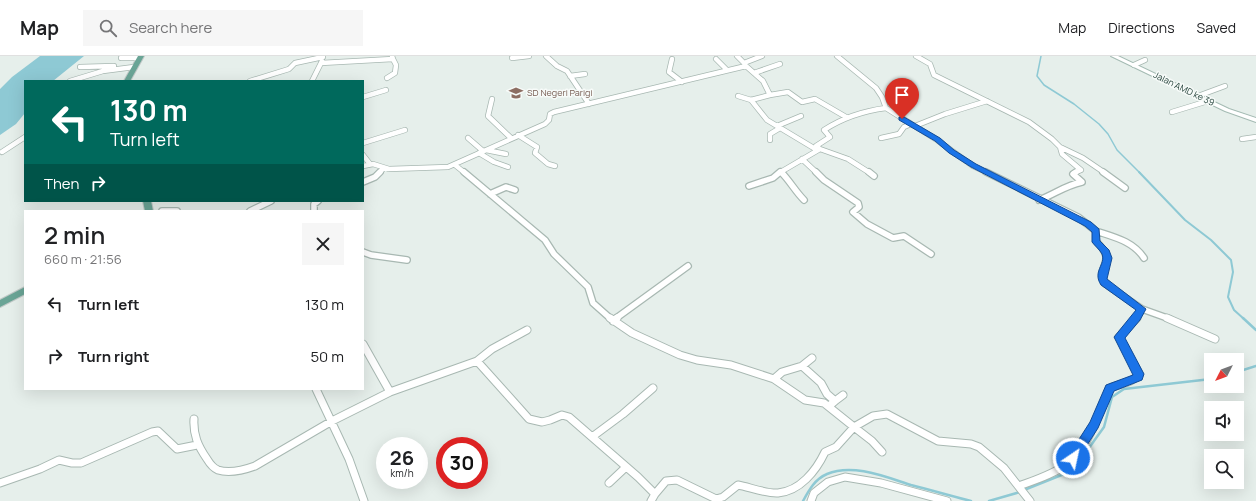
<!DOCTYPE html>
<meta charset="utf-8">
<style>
body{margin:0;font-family:Manrope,sans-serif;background:#f6f6f6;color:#202124;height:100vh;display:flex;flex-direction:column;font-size:15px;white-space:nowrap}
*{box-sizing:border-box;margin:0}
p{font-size:13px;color:#757577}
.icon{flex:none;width:22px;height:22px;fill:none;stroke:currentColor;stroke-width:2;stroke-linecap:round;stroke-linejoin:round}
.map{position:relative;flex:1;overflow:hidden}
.drawer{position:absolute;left:24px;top:154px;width:340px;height:180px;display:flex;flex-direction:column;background:#fff;border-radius:0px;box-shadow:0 4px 16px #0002}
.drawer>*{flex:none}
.top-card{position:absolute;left:24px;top:24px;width:340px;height:122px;border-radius:0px;box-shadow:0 4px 16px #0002;background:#00695c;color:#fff;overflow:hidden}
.needle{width:26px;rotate:228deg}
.fabs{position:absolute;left:1204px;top:297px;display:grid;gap:8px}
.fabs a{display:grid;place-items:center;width:40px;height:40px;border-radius:0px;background:#fff;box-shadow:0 4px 16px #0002;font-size:20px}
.speed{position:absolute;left:376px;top:381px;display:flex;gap:8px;font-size:20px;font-weight:700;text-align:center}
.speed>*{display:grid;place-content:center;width:52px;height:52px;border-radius:50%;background:#fff;box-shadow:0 4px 16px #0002;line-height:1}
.speed small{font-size:10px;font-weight:400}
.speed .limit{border:6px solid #d22;background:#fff;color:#111}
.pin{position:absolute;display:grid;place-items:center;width:34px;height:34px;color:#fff;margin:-41px -17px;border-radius:50% 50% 50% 0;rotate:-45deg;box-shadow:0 0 4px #0007}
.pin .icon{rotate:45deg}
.me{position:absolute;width:44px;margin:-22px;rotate:34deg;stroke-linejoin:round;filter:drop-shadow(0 0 3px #0008)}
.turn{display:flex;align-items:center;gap:14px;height:84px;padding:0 20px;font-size:18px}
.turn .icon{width:52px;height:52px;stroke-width:2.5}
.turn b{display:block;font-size:28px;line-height:34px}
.then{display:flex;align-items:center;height:38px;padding:0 20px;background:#0003;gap:8px;font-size:15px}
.round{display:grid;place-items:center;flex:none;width:42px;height:42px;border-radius:0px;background:#f6f6f6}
.overview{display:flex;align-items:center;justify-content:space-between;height:68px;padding:0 20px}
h1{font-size:24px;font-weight:600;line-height:30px}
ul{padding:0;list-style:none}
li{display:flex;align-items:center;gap:12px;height:52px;padding:0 20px}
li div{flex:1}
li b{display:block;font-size:15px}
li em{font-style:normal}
header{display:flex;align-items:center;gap:24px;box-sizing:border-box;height:56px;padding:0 20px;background:#fff;border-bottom:1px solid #e0e0e0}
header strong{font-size:19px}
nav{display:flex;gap:22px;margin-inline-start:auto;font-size:14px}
.search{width:280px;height:36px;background:#f6f6f6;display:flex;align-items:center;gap:10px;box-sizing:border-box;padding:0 14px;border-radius:0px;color:#757577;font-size:15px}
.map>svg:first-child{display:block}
.water{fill:#8ec9d4}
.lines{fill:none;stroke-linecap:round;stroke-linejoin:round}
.stream-far2{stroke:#8ec9d4;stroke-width:1.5}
.stream-far1{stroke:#8ec9d4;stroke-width:2}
.stream{stroke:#8ec9d4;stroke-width:2.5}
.street-far2-casing{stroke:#a8b8b2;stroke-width:6}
.street-far1-casing{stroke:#a8b8b2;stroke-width:8}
.street-casing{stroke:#a8b8b2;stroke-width:9}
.secondary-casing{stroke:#a4bbb3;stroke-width:2}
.primary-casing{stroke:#c2cac8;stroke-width:2}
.street-far2{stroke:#fff;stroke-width:4.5}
.street-far1{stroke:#fff;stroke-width:5.5}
.street{stroke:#fff;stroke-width:7}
.secondary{fill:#fff;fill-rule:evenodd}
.primary{fill:#6aa596;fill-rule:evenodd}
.route{fill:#1a73e8;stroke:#114b97}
.labels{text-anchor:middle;stroke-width:3;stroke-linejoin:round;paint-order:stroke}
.far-street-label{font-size:9px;fill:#24423a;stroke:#f7fbf9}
.far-education-label{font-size:9px;fill:#785e54;stroke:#f7fbf9;text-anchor:start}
</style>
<header>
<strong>Map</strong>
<div class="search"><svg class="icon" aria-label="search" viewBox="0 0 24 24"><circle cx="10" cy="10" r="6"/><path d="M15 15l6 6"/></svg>Search here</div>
<nav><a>Map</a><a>Directions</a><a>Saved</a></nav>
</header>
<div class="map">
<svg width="1256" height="445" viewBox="0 0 1256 445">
<rect width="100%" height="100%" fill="#e6efeb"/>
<path class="water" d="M40,0H84L53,25H25V57L16,68L0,79V33L12,21Z"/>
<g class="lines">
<path class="stream-far2" d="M1041,0L1037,20L1044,29L1074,48L1099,68L1108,78L1117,94L1140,117"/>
<path class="stream-far1" d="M1139,116L1185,164L1211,184L1231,204L1233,216L1228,241L1234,254L1244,263"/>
<path class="stream" d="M1243,262L1256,274
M1237,316L1256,310
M1024,434L1064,418L1076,410L1104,371L1112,341L1124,333L1211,323
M803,445C809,434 815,423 827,418C853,407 886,421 911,429C931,434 951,440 971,445
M989,445L1020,436"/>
<defs>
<path id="street-far2" d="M546,0L557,10L567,15L589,48
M737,0L744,7
M837,0L876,32L882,41L886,52L937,84L973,110L988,117
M916,0L930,8L934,19L1029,66L1052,83L1060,91L1083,102L1105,117
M121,2H140
M512,2L529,0
M672,3L669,16L682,26
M716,3L727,14
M321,7L393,3L392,0
M1134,9L1145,4
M80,11L114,10
M754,17L780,8
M570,20L585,18
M387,22L395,17L396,9L393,3
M70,25L103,15L134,11
M250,25L289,13L295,7L323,1
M312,25L322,5
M770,39L788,36L802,46L815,43L846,61
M738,40L751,44L770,39L763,25L746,10
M1198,40L1225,30
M363,41L386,34
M492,43L488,60L511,82
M751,44L767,64L817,94
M1172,56L1208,45
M777,70L801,60
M915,70L945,58L987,45
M518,79L537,91L535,97L548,108L555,110
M468,82L483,95
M881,82L899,78L904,71L911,68
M1242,83L1256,81
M770,84V78L780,72
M363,87L405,74
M1060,91L1062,98L1081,114L1074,117
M820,93L848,103L870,117
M486,94L506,98
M2,96L25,81
M479,97L494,106L508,111
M363,99L370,108
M802,103L817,117
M455,109L465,117
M363,110L373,108L389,113L448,111L545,68L549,64L550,58L554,56L746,10L744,7L762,0
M781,116L782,117
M379,117L384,112
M779,117L820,93L816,90L830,81L824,74C844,61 863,55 886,52"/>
<path id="street-far1" d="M464,116L545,184L554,198L588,231L593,247L611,263
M781,116C790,125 795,135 804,144
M816,116L824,124L858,147L859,151L853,156L867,168L893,182L904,180L931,198
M869,116L874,120
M986,116L1078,161L1096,175V185C1118,207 1096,208 1104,227L1142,253L1136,263
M1103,116L1125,132
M363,126L375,121L380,116
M749,130L773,122L780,116
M490,138L506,131L515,134
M1039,144C1055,138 1064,130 1082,126L1073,118L1076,116
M162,155H177
M250,155L271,145
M314,155V148L318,145
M1096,175C1114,181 1133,185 1144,202
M363,196L371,199L407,204
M1142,253L1170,263
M615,263L688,210"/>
<path id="street" d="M610,262L632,277L680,299L697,304L731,309L774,323L805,344L824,347L854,371L873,360L887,358L938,385L971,388L979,391L1004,412L1030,445
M1167,262L1215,283
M613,265L617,262
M363,288L390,336
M477,305L492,293L527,274
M802,310L821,327L827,338L835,345L829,350
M774,323L782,316L802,310L812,302
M316,333L349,403L364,445
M835,345L843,339
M194,363C193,379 198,390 207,403C210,408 213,412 218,414C230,418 244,414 255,410L332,365L390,336L477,305L529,363L542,366L550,364L562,359L569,361L638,421L655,438L666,425L677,424L716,443L723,441L738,429C749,431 767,438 778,437C800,435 816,415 825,396L836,391L854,371L872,385L882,396
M592,381L623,358L653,332
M0,427L40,413L59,404L72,407H81L152,376L158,375L177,393L197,389
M609,427L626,411
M1019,430C1035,424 1054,418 1067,408C1090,391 1098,356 1110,332C1119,328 1133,327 1139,318L1119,281L1137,262
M651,445L655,438
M811,445L814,437L828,426L845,421L881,427L947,445"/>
<path id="secondary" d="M1111,0H1118L1229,53L1256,62V66L1225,55Z"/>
<path id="primary" d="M138,0H144L130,25H124Z
M143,145H151L153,155H145Z
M25,231V238L0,251V244Z"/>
</defs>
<use href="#street-far2" class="street-far2-casing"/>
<use href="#street-far1" class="street-far1-casing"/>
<use href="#street" class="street-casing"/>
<use href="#secondary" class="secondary-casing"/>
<use href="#primary" class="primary-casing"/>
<use href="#street-far2" class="street-far2"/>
<use href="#street-far1" class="street-far1"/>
<use href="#street" class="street"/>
<use href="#secondary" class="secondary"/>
<use href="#primary" class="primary"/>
</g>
<path class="route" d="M899,61H904L940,82L954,94L976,108L1091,166L1099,173L1100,185L1109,194L1112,202L1107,223L1146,253L1140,264L1125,282L1144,318L1142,324L1114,335L1098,372L1077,405L1073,407L1069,405L1067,402L1090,366L1106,329L1133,319L1114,281L1136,254L1101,229C1092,215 1106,209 1102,198C1100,194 1095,190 1092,186V176L1085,170L971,111L949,97L935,85L899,64Z"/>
<defs>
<symbol id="school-bare" viewBox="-9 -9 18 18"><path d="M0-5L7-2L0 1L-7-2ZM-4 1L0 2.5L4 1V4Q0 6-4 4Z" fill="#8d6e63" stroke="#f7fbf9" stroke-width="2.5" paint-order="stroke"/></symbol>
</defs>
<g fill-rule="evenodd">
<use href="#school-bare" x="506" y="27" width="20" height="20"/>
</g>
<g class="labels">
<g class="far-street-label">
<text transform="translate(1184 33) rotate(26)" y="3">Jalan AMD ke 39</text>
</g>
<g class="far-education-label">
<text x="527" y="40">SD Negeri Parigi</text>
</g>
</g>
</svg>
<div class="fabs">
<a><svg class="needle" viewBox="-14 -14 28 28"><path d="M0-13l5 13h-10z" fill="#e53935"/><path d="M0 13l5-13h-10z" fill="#757577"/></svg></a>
<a><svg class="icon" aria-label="sound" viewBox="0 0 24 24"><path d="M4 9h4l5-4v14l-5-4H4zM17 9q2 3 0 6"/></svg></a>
<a><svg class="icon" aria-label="search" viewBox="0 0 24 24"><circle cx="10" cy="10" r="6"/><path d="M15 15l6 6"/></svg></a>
</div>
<div class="speed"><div>26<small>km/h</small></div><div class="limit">30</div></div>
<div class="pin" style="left:902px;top:63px;background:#d93025"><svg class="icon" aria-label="arrive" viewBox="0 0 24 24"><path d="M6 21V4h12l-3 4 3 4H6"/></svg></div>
<svg class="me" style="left:1073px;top:402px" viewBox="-20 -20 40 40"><circle r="17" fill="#1a73e8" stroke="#fff" stroke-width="3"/><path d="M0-11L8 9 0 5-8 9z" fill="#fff"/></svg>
<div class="top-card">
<div class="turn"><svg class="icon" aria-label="left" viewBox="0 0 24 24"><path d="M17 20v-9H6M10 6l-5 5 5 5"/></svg><div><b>130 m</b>Turn left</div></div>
<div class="then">Then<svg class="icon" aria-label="right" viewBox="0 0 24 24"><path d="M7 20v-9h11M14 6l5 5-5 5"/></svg></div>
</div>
<section class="drawer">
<div class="overview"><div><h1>2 min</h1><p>660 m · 21:56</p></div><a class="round"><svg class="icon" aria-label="close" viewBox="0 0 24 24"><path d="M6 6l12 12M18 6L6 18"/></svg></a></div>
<ul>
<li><svg class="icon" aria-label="left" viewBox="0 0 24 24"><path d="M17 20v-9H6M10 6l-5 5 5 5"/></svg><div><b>Turn left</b></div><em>130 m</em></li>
<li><svg class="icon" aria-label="right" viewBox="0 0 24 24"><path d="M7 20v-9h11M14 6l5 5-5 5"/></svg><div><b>Turn right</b></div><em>50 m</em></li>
</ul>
</section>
</div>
